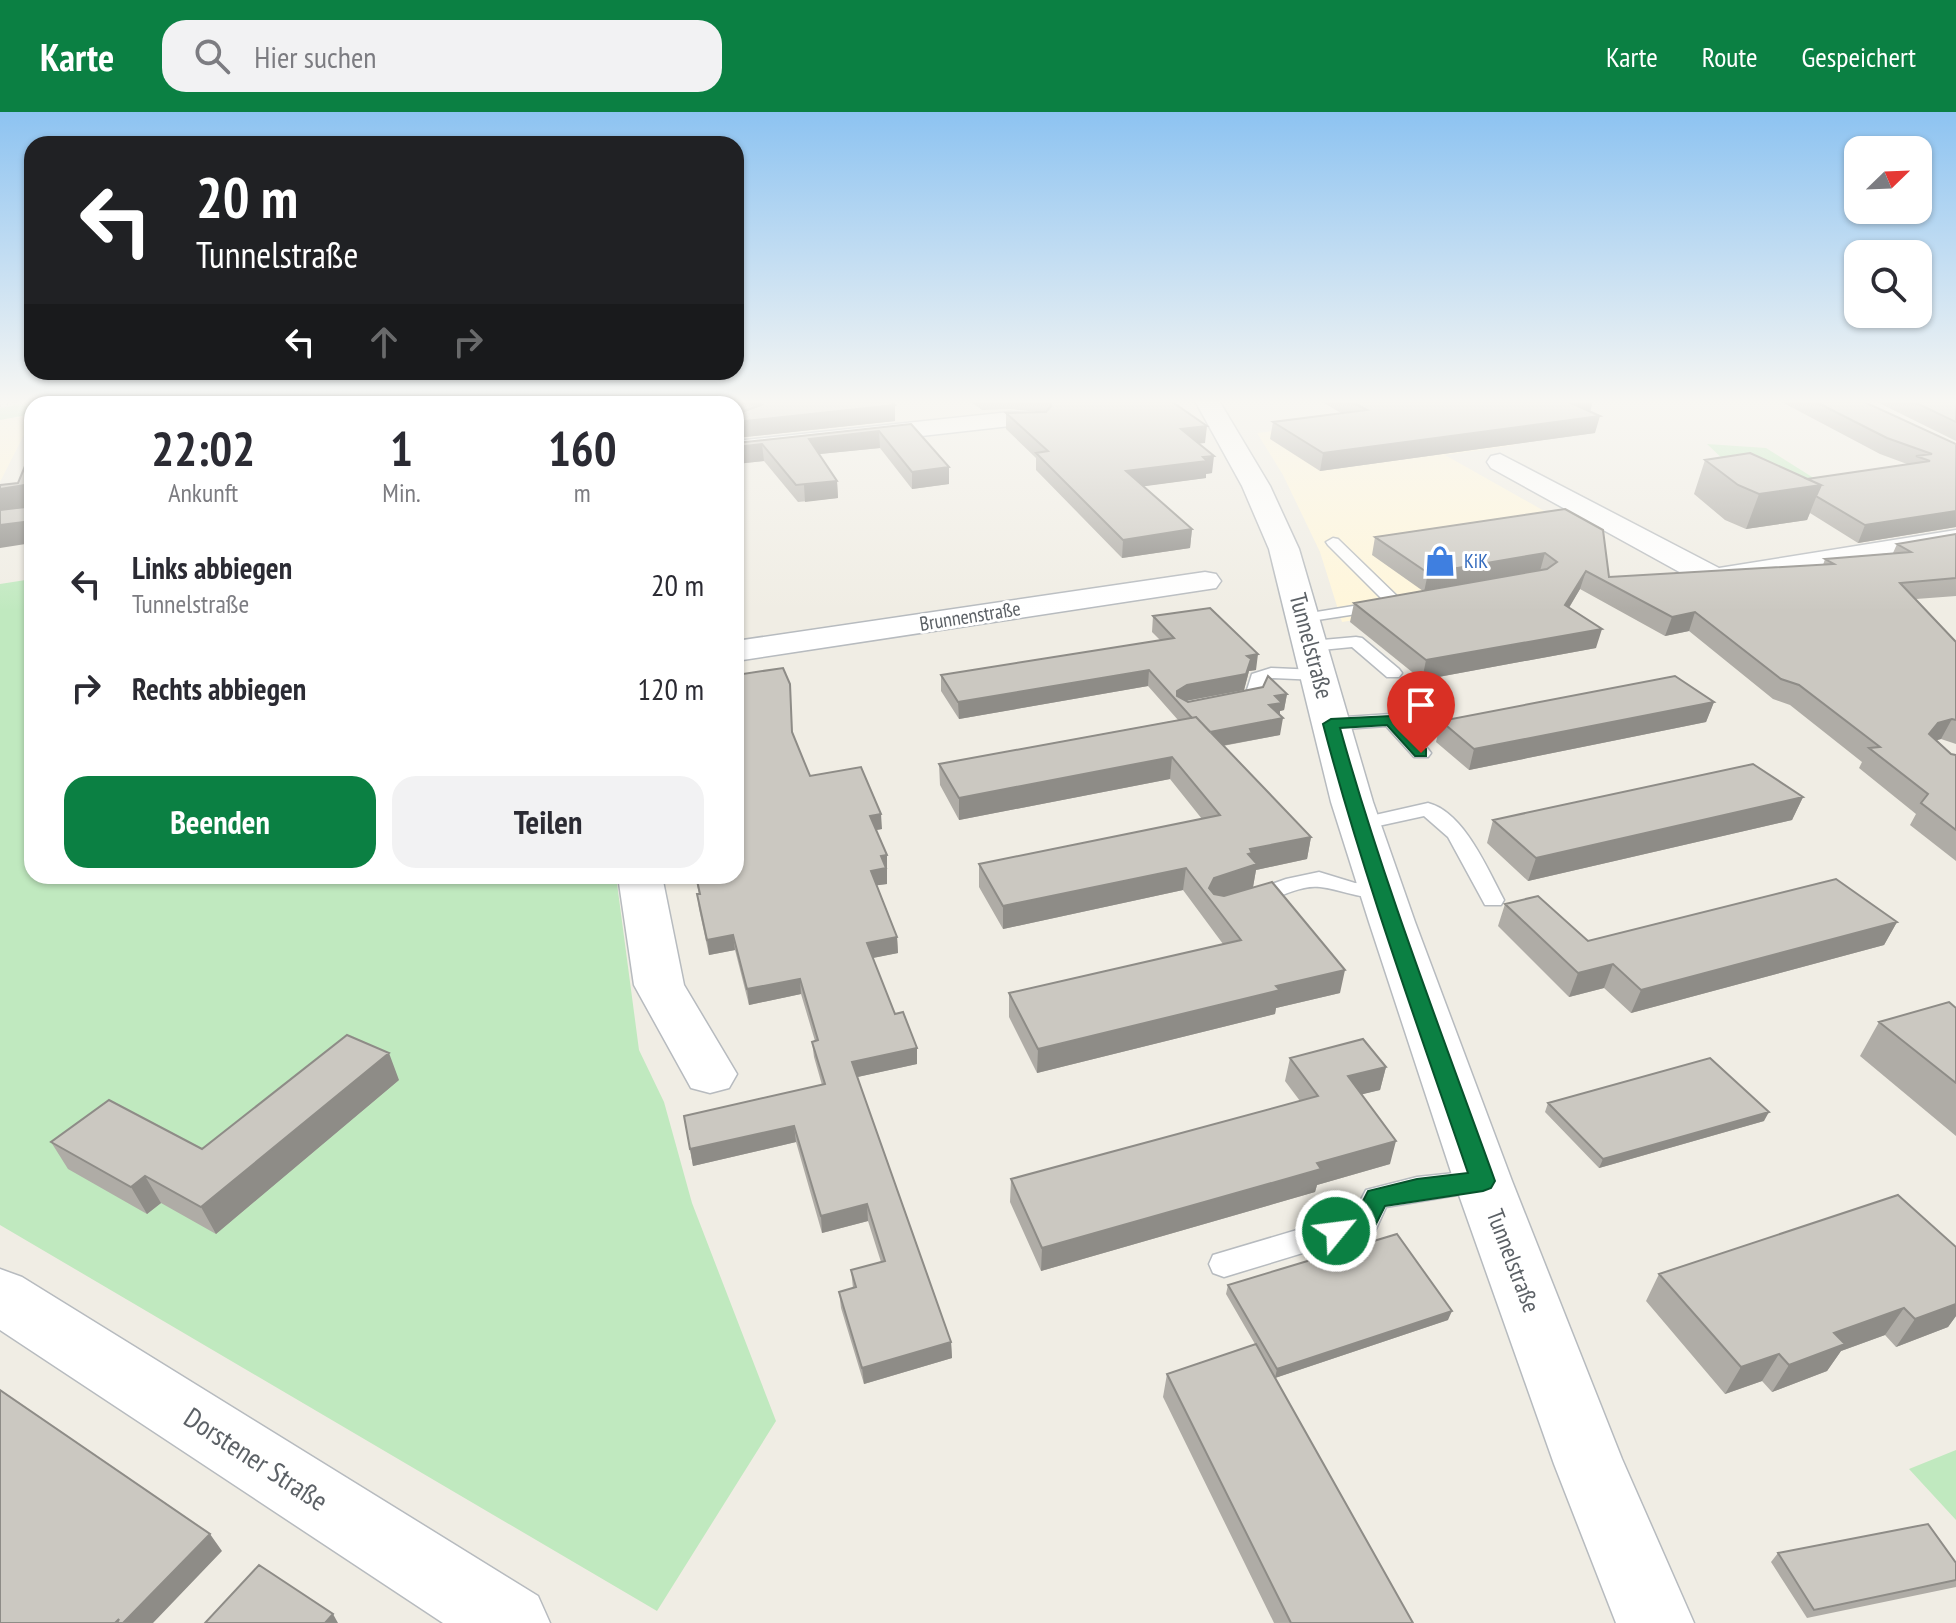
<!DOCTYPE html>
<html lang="de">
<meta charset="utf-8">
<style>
body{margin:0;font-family:"PT Sans Narrow",sans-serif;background:#f2f2f3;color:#2b2b33;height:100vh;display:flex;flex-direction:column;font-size:30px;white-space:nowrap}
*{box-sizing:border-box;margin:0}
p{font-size:26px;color:#7c7c81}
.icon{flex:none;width:44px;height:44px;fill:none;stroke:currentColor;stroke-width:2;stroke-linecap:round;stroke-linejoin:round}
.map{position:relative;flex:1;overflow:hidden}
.details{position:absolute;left:24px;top:284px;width:720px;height:488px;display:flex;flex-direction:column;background:#fff;border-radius:24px;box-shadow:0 2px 6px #0004}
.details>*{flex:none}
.guide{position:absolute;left:24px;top:24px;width:720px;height:244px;border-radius:24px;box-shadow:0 2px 6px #0004;background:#202124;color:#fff;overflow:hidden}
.needle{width:52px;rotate:67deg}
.controls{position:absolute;left:1844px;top:24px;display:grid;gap:16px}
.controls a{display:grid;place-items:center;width:88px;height:88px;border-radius:16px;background:#fff;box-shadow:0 2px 6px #0004;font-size:40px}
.pin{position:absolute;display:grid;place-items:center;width:68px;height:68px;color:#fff;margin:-82px -34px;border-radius:50% 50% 50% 0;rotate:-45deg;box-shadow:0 0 8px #0007}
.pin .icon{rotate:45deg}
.me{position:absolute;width:88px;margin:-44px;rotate:61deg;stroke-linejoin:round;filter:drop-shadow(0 0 6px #0008)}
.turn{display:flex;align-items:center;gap:28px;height:168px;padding:0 40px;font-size:36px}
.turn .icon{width:104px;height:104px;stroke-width:2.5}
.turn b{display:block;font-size:56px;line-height:68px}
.lanes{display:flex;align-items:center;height:76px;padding:0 40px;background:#0003;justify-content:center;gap:40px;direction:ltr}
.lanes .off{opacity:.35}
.eta{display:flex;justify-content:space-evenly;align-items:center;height:136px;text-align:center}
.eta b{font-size:48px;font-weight:800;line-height:56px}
.primary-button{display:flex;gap:16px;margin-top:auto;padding:16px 40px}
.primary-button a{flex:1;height:92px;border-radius:24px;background:#0b8043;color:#fff;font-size:32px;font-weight:800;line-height:92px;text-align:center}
.primary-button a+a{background:#f2f2f3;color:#2b2b33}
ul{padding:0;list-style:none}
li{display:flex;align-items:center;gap:24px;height:104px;padding:0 40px}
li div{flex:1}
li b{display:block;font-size:30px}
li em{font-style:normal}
header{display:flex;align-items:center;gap:48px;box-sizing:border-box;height:112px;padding:0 40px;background:#0b8043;color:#fff}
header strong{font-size:38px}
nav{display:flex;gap:44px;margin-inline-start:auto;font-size:28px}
.search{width:560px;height:72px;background:#f2f2f3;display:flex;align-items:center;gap:20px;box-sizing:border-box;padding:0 28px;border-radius:24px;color:#7c7c81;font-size:30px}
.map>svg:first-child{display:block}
.commercial{fill:#fff6da}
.green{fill:#c0e9bf}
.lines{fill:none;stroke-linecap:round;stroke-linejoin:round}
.service-casing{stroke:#b7bbbf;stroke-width:3}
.minor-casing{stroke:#b7bbbf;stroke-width:3}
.tertiary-casing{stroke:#b7bbbf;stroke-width:3}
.service{fill:#fff;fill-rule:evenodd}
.minor{fill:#fff;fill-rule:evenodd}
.tertiary{fill:#fff;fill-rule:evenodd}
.rail{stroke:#b6b7b7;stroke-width:4;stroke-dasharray:1 6;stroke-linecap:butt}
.wall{fill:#afaca6}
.shaded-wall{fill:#8e8c87}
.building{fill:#cbc8c1;stroke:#8e8c87;stroke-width:2}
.route{fill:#0b8043;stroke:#07532c;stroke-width:2}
.labels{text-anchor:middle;stroke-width:6;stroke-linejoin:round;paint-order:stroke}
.far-shop-label{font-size:20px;fill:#366cbe;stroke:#fff;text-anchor:start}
.far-street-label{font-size:20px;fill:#5c6166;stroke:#fff}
.street-label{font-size:24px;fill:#5c6166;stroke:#fff}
.near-street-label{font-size:28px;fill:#5c6166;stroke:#fff}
</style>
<header>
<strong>Karte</strong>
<div class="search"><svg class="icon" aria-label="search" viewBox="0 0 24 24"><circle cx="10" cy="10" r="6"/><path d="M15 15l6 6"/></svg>Hier suchen</div>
<nav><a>Karte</a><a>Route</a><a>Gespeichert</a></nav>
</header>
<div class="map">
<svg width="1956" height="1511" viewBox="0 0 1956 1511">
<rect width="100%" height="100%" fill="#f0ede4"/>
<path class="commercial" d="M1448,298L1515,333L1445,343L1562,409L1583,472L1342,510L1320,440L1283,363L1257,321Z
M32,302V307L0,370V308Z"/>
<path class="green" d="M51,287H118L90,292H32V302L0,308V296Z
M1707,332L1766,336L1820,370L1726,350Z
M32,467V764H616L639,938L664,990L692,1091L776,1309L657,1499L0,1113V472Z
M1956,1338V1408L1909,1357Z"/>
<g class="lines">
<defs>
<path id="service" d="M1333,426L1338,427L1402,489V495L1298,511L1296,507L1298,503L1384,489L1328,433L1326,430Z
M1356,525L1362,526L1399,557L1402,561L1399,565H1387L1352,535L1311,539L1302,534L1311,529Z
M1271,556L1318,558L1327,563L1318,568L1273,566L1266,569L1260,589L1227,593L1224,589L1227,585L1246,581L1252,562Z
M1391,602L1398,604L1428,637L1431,641L1428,645H1414L1386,614L1331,618L1322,612L1331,606Z
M1428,691C1464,700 1488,758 1504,788L1501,793H1485L1448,725L1424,704L1360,718L1349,712L1353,708Z
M1319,760L1355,771L1390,773L1393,778L1390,783C1364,790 1345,778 1320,775C1299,772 1273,789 1252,794L1244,792L1241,787L1244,782L1286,767Z
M1483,1058L1493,1061L1497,1069L1493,1077L1386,1095L1375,1119L1224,1165L1213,1161L1209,1152L1213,1143L1354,1101L1366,1078L1417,1065Z"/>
<path id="minor" d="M1010,300L1045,303L1048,308L1045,313L1010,314L736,345V329Z
M1500,342L1719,456L1956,418V436L1714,475L1703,473L1491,356L1487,350L1491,344Z
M1205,460L1216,462L1221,469L1216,476L736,549V529Z
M618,764H662L684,873L737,962L729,976L710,981L691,976L634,873Z"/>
<path id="tertiary" d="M611,287H659L655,292H607Z
M1194,287H1218L1270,374L1299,437L1373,690L1415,810L1512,1069L1622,1347L1694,1511H1616L1554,1352L1454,1069L1369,810L1331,690L1269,437L1242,374Z
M0,1157L22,1165L538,1484L550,1511H443L0,1218Z"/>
</defs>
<use href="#service" class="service-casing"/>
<use href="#minor" class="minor-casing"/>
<use href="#tertiary" class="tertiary-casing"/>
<use href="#service" class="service"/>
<use href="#minor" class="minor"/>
<use href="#tertiary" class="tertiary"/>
<path class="rail" d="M0,293L36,287"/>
</g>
<path class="wall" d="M660,287H889L895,293V309L736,326V292H677L661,289Z
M967,287H1168L1205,331H1198L1212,361L1206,362V366L1143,374L1192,417L1190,436L1122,446L1036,358V346L1006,317V301L1038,300L1010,297L982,298Z
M1317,287H1591L1590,300L1595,321L1320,359L1270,327L1273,310L1341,301Z
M1776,287H1858L1956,332V415L1858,431L1810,401L1807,408L1746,417L1725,408L1694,382L1705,348L1807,367L1907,352L1880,342Z
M1871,287H1956V329Z
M911,312L949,372L912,377L880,336L819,342L837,369L838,386L798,390L764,349L736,352V331Z
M1565,397L1609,465L1823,453L1825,447L1893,441L1897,432L1956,422V484L1916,487L1956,530V632L1941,627L1937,628L1951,642L1956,643V749L1910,713L1916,702L1859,656L1862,650L1790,593L1773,587L1689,519L1665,524L1580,477L1569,496L1596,536L1422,568L1350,510L1354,491L1423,479L1372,443L1375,425Z
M1153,504L1256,558L1249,559L1244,578L1186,589L1188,590L1263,575L1287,582L1284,598L1280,599V623L1223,634L1311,725L1307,747L1256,758L1253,775L1340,881L1276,896L1275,902L1037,961L1009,905V881L1223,832L1183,778L1003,817L979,775V752L1202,707L1170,667L959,708L940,673L939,652L1178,608L1148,574L959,607L941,579V563L1160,528L1152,520Z
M1714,590L1706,610L1469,658L1436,630L1441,609Z
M793,622L810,664L882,717L876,718L887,743V772L877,773L897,825L898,841L872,846L895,902L917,936V952L857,965L951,1230L952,1246L864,1272L841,1196L839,1180L853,1176L851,1158L881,1150L868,1109L822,1121L796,1030L693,1054L684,1004L822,973L814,945L812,930L815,929L801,882L749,893L735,838L709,843L699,797L697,782H699L695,764H736Z
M1803,685L1792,708L1528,769L1487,731L1493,708Z
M1505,792L1588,829L1897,810L1884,833L1631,901L1604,876L1569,885L1498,814Z
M1956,896V1024L1860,944L1879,910Z
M1290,946L1386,955L1380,978L1362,982L1390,1052L1317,1073L1315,1080L1041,1159L1010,1090L1011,1067L1300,989L1285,969Z
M399,968L216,1122L161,1091L147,1102L68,1057L51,1030L202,1037Z
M1548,991L1764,1009L1599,1056L1545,1000Z
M1956,1135V1204L1948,1215L1896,1235L1885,1223L1841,1239L1827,1259L1772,1280L1762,1269L1725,1282L1646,1189L1659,1162Z
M1228,1173L1448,1208L1275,1266L1413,1511H1274L1163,1285L1167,1262L1255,1232L1226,1182Z
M1778,1441L1956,1451V1475L1807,1506L1771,1450Z"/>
<path class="shaded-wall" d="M506,287H576L556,292H485Z
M1593,288L1589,305L1571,291Z
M895,293V309L736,326V310Z
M1600,304L1595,321L1320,359L1323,341Z
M1207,314L1205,331L1180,334L1181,317Z
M879,319L880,336L810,343L809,327Z
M762,332L764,349L736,352V335Z
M1214,344L1212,361L1206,362V366L1124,377L1126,359Z
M949,355V372L912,377V360Z
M837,369L838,386L805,390L804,373Z
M25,373L32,394L0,399V377Z
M1821,373L1807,408L1746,417L1759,382Z
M1956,399V415L1858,431L1865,413Z
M32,409V431L0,436V413Z
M1192,417L1190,436L1122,446L1123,428Z
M1545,441L1540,459L1424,480L1428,461Z
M1586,459L1580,477L1559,512L1565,493Z
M1695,500L1689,519L1665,524L1672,505Z
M1602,517L1596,536L1422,568L1426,548Z
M1258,542L1256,558L1249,559L1244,578L1185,589L1176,588L1177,579L1187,573L1247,544Z
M1149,558L1148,574L959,607L958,590Z
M1287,582L1284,598L1280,599L1279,607L1283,606L1280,623L1204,637L1206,620L1275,584Z
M1714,590L1706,610L1469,658L1474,637Z
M1952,607L1941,627L1927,631L1929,622L1938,611Z
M1172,645L1170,667L959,708V686Z
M1803,685L1792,708L1528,769L1536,746Z
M881,702L882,717L871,719L870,704Z
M1311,725L1307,747L1256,758L1253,775L1211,789L1209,776L1214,766L1250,737Z
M887,743V772L872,774L871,759L881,744Z
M1186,756L1183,778L1003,817V794Z
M1897,810L1884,833L1631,901L1641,878Z
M733,823L735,838L709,843L707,828Z
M897,825L898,841L868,847L867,831Z
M1613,852L1604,876L1569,885L1578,861Z
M1345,858L1340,881L1276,896L1275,902L1037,961L1038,937L1276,874Z
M800,867L801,882L749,893L747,877Z
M917,936V952L853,966L852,950Z
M389,941L399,968L216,1122L201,1095Z
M1386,955L1380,978L1343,987L1348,964Z
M1769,1000L1764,1009L1599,1056L1603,1047Z
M794,1014L796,1030L693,1054L690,1037Z
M1396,1029L1390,1052L1317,1073L1315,1080L1041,1159L1042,1136L1317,1051Z
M145,1064L161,1091L147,1102L131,1075Z
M867,1092L868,1109L822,1121L821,1104Z
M1956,1179V1204L1948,1215L1896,1235L1915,1207Z
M1904,1196L1885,1223L1841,1239L1827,1259L1772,1280L1789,1253L1834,1221Z
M1452,1199L1448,1208L1275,1266L1277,1257Z
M951,1230L952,1246L864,1272L862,1256Z
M1779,1242L1762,1269L1725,1282L1741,1255Z
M210,1422L222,1439L153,1511H123Z
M333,1502L338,1511H325Z"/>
<path class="building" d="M135,287H506L485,292H119L134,290Z
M731,287H889L895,293L736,310V302L761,293Z
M1049,287H1168L1207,314L1181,317L1214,344L1203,345L1207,349L1126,359L1192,417L1123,428L1036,341L1048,339L1006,301L1046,300L1051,294Z
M1347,287H1591L1593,288L1571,291L1600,304L1323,341L1273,310L1367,298Z
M1810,287H1858L1956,332V399L1865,413L1816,384L1821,373L1807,367L1930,349L1916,344L1932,342L1887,326Z
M1908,287H1956V310Z
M911,312L949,355L912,360L879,319L809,327L837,369L796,373L762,332L736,335V331Z
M32,337V409L0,413V398L25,395V373L0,377V373L18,371Z
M1750,341L1821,373L1759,382L1738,373L1705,348Z
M1565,397L1603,418L1609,465L1834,452L1825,447L1911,440L1897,432L1956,422V466L1900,471L1956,530V608L1952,607L1938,611L1929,622L1951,642L1956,643V718L1921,691L1928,682L1869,636L1880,635L1799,573L1781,567L1695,500L1672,505L1586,459L1565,493L1602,517L1426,548L1354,491L1547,457L1557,450L1545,441L1428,461L1375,425Z
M1210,496L1258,542L1247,544L1251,547L1246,562L1187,573L1177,579V584L1188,590L1263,575L1268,564L1287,582L1275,584L1282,591L1269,593L1283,606L1210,620L1196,605L1192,606L1149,558L958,590L941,563L1174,526L1153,504Z
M783,556L790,572L792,620L810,664L861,655L881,702L870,704L887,743L881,744L886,756L871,759L897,825L867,831L895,902L903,900L917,936L852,950L951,1230L862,1256L839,1180L856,1175L851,1158L885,1149L867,1092L821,1104L794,1014L690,1037L684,1004L825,972L812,930L818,928L800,867L747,877L733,823L707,828L697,782H700L696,764H736V563Z
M1675,564L1714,590L1474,637L1441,609Z
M1196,605L1311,725L1250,737L1252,741L1248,742L1257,752L1214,766L1209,776L1214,782L1224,784L1272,770L1345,858L1276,874L1280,878L1038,937L1009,881L1241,828L1186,756L1003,794L979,752L1220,703L1172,645L959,686L939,652Z
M1753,652L1803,685L1536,746L1493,708Z
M1836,767L1897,810L1641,878L1613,852L1578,861L1505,792L1538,784L1588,829Z
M1949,890L1956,896V971L1879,910Z
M347,923L389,941L201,1095L145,1064L131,1075L51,1030L109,988L202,1037Z
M1363,927L1386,955L1348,964L1396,1029L1317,1051L1321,1057L1042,1136L1011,1067L1318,984L1290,946Z
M1710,946L1769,1000L1603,1047L1548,991Z
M1898,1083L1956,1135V1192L1915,1207L1904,1196L1834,1221L1845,1232L1789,1253L1779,1242L1741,1255L1659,1162Z
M1397,1122L1452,1199L1277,1257L1228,1173Z
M1256,1232L1413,1511H1291L1167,1262Z
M0,1278L210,1422L123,1511H117L119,1507L115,1511H0Z
M1928,1412L1956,1451V1468L1814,1498L1778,1441Z
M259,1453L333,1502L325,1511H205Z"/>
<linearGradient id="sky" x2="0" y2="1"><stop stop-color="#8dc3f1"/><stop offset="0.58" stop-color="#f8f7f3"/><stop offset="1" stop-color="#f8f7f3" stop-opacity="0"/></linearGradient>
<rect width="1956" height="499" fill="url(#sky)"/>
<path class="route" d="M1391,604L1396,605L1426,637V644H1415L1387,613L1340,616C1383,770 1441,919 1495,1069L1491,1076L1483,1079L1385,1094L1373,1118L1336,1129L1328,1126L1324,1119L1328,1112L1356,1103L1368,1079L1417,1067L1468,1061C1417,912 1363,764 1323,612L1331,607Z"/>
<defs>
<symbol id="shop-bare" viewBox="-9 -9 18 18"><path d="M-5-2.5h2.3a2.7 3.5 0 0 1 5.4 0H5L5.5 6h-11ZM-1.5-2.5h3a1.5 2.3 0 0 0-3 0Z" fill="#3f7fe0" stroke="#fff" stroke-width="2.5" paint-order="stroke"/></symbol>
</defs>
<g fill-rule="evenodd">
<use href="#shop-bare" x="1418" y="427" width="44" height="44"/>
</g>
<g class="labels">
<g class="far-shop-label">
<text x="1464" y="456">KiK</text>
</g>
<g class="far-street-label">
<text transform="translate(970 504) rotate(-9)" y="7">Brunnenstraße</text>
</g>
<g class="street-label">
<text transform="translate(1311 534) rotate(75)" y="8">Tunnelstraße</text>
<text transform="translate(1513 1149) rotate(69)" y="8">Tunnelstraße</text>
</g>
<g class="near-street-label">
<text transform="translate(256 1347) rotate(33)" y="10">Dorstener Straße</text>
</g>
</g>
</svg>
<div class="controls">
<a><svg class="needle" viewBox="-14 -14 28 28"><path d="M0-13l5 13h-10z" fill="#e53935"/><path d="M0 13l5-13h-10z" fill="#7c7c81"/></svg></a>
<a><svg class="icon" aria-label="search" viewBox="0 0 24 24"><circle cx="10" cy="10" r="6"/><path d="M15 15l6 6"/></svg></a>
</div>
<div class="pin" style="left:1421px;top:641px;background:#d93025"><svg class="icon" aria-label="arrive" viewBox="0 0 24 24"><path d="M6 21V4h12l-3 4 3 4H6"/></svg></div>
<svg class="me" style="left:1336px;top:1119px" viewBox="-20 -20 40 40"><circle r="17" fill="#0b8043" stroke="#fff" stroke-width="3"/><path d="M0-11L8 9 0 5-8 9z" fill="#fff"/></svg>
<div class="guide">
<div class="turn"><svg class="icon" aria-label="left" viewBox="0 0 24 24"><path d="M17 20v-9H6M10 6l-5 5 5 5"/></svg><div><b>20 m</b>Tunnelstraße</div></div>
<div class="lanes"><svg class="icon" aria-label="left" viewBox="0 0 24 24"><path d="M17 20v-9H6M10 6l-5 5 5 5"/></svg><svg class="icon off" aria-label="ahead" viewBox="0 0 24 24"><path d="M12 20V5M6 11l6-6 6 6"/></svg><svg class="icon off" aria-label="right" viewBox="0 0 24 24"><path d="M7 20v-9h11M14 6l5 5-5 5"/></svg></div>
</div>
<section class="details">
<div class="eta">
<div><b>22:02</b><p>Ankunft</p></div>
<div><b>1</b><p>Min.</p></div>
<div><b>160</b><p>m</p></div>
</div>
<ul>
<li><svg class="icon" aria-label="left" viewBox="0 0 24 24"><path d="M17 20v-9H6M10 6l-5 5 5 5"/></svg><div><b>Links abbiegen</b><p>Tunnelstraße</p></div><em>20 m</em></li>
<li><svg class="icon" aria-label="right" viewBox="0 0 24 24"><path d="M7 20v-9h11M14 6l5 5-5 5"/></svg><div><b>Rechts abbiegen</b></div><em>120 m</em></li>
</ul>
<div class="primary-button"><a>Beenden</a><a>Teilen</a></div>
</section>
</div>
